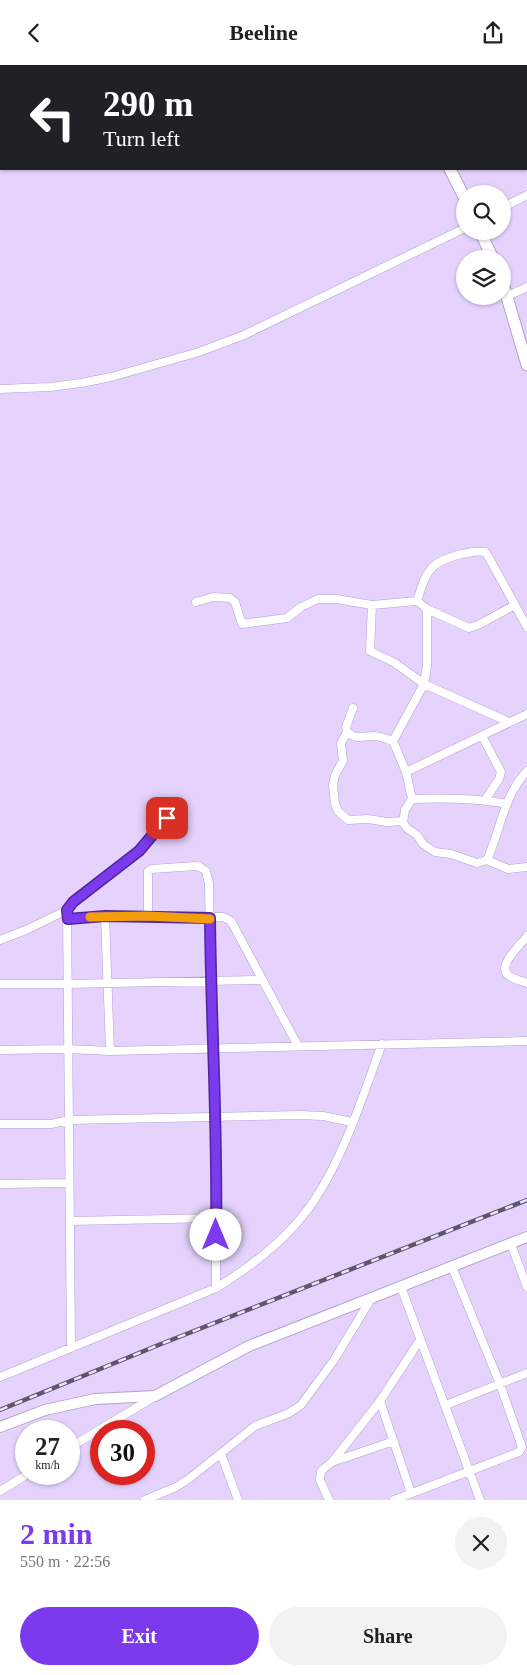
<!DOCTYPE html>
<meta charset="utf-8">
<style>
body{margin:0;font-family:Georgia,serif;background:#f2f2f2;color:#222;height:100vh;display:flex;flex-direction:column;font-size:19px;white-space:nowrap}
*{box-sizing:border-box;margin:0}
p{font-size:16px;color:#767676}
.icon{flex:none;width:28px;height:28px;fill:none;stroke:currentColor;stroke-width:2;stroke-linecap:round;stroke-linejoin:round}
.map{position:relative;height:1435px;overflow:hidden}
.panel{display:flex;flex-direction:column;background:#fff;flex:1}
.panel>*{flex:none}
.guide{position:absolute;left:0px;top:0px;width:528px;height:105px;box-shadow:0 1px 4px #0004;background:#202124;color:#fff;overflow:hidden}
.buttons{position:absolute;left:456px;top:120px;display:grid;gap:10px}
.buttons a{display:grid;place-items:center;width:55px;height:55px;border-radius:50%;background:#fff;box-shadow:0 1px 4px #0004;font-size:25px}
.speed{position:absolute;left:15px;top:1355px;display:flex;gap:10px;font-size:25px;font-weight:700;text-align:center}
.speed>*{display:grid;place-content:center;width:65px;height:65px;border-radius:50%;background:#fff;box-shadow:0 1px 4px #0004;line-height:1}
.speed small{font-size:12px;font-weight:400}
.speed .limit{border:8px solid #d22;background:#fff;color:#111}
.pin{position:absolute;display:grid;place-items:center;width:42px;height:42px;color:#fff;margin:-21px;border-radius:10px;box-shadow:0 2px 8px #0006}
.me{position:absolute;width:55px;margin:-28px;rotate:0deg;stroke-linejoin:round;filter:drop-shadow(0 0 4px #0008)}
.turn{display:flex;align-items:center;gap:18px;height:105px;padding:0 20px;font-size:22px}
.turn .icon{width:65px;height:65px;stroke-width:2.5}
.turn b{display:block;font-size:35px;line-height:42px}
.round{display:grid;place-items:center;flex:none;width:52px;height:52px;border-radius:26px;background:#f2f2f2}
.head{display:flex;align-items:center;justify-content:space-between;height:85px;padding:0 20px}
h1{font-size:30px;font-weight:700;line-height:38px;color:#7c3aed}
.action{display:flex;gap:10px;margin-top:auto;padding:10px 20px}
.action a{flex:1;height:58px;border-radius:30px;background:#7c3aed;color:#fff;font-size:20px;font-weight:700;line-height:58px;text-align:center}
.action a+a{background:#f2f2f2;color:#222}
header{display:flex;justify-content:space-between;align-items:center;height:65px;padding:0 20px;background:#fff;font-size:22px;font-weight:700}
.map>svg:first-child{display:block}
.lines{fill:none;stroke-linecap:round;stroke-linejoin:round}
.minor-casing{stroke:#b3a2ca;stroke-width:9}
.tertiary-casing{stroke:#b3a2ca;stroke-width:12}
.secondary-casing{stroke:#b3a2ca;stroke-width:13}
.minor{stroke:#fff;stroke-width:8}
.tertiary{stroke:#fff;stroke-width:10}
.secondary{stroke:#fff;stroke-width:11}
.rail-casing{stroke:#5f556d;stroke-width:4.5}
.rail{stroke:#eee4fd;stroke-width:2.5;stroke-dasharray:8;stroke-linecap:butt}
.route-casing{stroke:#51269a;stroke-width:12}
.route{stroke:#7c3aed;stroke-width:9}
.slow{stroke:#f59e0b;stroke-width:9}
</style>
<header><svg class="icon" aria-label="back" viewBox="0 0 24 24"><path d="M15 5l-7 7 7 7"/></svg>Beeline<svg class="icon" aria-label="share" viewBox="0 0 24 24"><path d="M12 15V3M7 8l5-5 5 5M5 13v7h14v-7"/></svg></header>
<div class="map">
<svg width="527" height="1435" viewBox="0 0 527 1435">
<rect width="100%" height="100%" fill="#e5d3fd"/>
<g class="lines">
<defs>
<path id="minor" d="M480,0L481,1
M502,143L527,130
M508,231L527,222
M0,324L50,322L81,318L111,312L199,287L244,270L465,163
M417,536C427,505 429,497 462,489C470,488 477,485 485,487L488,491L527,562
M196,537L213,532L230,533L235,537L242,559L287,553L301,542L318,534H336L372,540L417,536L427,544L469,563L478,560L515,540
M372,540L370,586L395,598L424,619L509,657
M353,643L346,662L347,667C356,675 363,671 373,671C380,671 387,674 393,676
M347,667L341,678L343,696L335,710L333,720L335,739L338,746L348,755L368,754L387,757L403,756
M482,671L501,707L499,714L485,735
M527,706C504,730 500,766 487,795L508,804L527,802
M406,707L527,649
M412,734L406,707L393,676L424,619L427,601V544
M487,795L477,798L451,789L435,787L423,779L417,770L408,764L403,758L405,745L412,734C444,733 475,733 507,739
M67,845L71,1282
M105,851L110,986
M148,851V806L151,804L196,801L200,802L206,806L209,819L212,982L216,1050V1223
M68,854L105,851L223,852L231,856L298,981
M527,871C522,879 493,903 511,912C516,915 522,916 527,918
M0,875L26,865L67,845L73,837L139,786L167,753
M0,919H67L262,915
M0,985L68,984L110,986L527,976
M0,1059H51L70,1055L299,1050L323,1051L352,1057
M0,1119L69,1118
M71,1156L216,1153
M511,1179L527,1222
M401,1222L480,1435
M0,1312L216,1223C252,1201 292,1170 315,1134C345,1089 363,1030 382,979
M380,1336L411,1428
M446,1340L527,1308
M69,1383L154,1332
M221,1389L238,1435
M332,1397L394,1376
M0,1426L28,1409
M145,1435L176,1422L190,1413L255,1361L289,1348L301,1340L334,1295L371,1234
M329,1435L320,1415L321,1406L332,1397L380,1336L420,1275
M394,1435L519,1387L522,1382L500,1319L452,1202"/>
<path id="tertiary" d="M487,1L488,0
M0,1362L45,1345L95,1334L155,1331L249,1281L527,1172"/>
<path id="secondary" d="M401,0V1
M450,104L465,134
M480,166L493,194
M502,215L527,300"/>
</defs>
<use href="#minor" class="minor-casing"/>
<use href="#tertiary" class="tertiary-casing"/>
<use href="#secondary" class="secondary-casing"/>
<use href="#minor" class="minor"/>
<use href="#tertiary" class="tertiary"/>
<use href="#secondary" class="secondary"/>
<defs>
<path id="rail" d="M0,1345L161,1279L527,1135"/>
</defs>
<use href="#rail" class="rail-casing"/>
<use href="#rail" class="rail"/>
</g>
<g class="lines">
<defs>
<path id="route" d="M167,753L139,786L73,837L67,845L68,854L105,851L210,853C211,959 218,1064 216,1170"/>
</defs>
<use href="#route" class="route-casing"/>
<use href="#route" class="route"/>
<path class="slow" d="M90,852L148,851L210,854"/>
</g>
</svg>
<div class="buttons">
<a><svg class="icon" aria-label="search" viewBox="0 0 24 24"><circle cx="10" cy="10" r="6"/><path d="M15 15l6 6"/></svg></a>
<a><svg class="icon" aria-label="layers" viewBox="0 0 24 24"><path d="M12 4l9 5-9 5-9-5zM3 14l9 5 9-5"/></svg></a>
</div>
<div class="speed"><div>27<small>km/h</small></div><div class="limit">30</div></div>
<div class="pin" style="left:167px;top:753px;background:#d93025"><svg class="icon" aria-label="arrive" viewBox="0 0 24 24"><path d="M6 21V4h12l-3 4 3 4H6"/></svg></div>
<svg class="me" style="left:216px;top:1170px" viewBox="-20 -20 40 40"><circle r="19" fill="#fff"/><path d="M0-13L10 11 0 6-10 11z" fill="#7c3aed"/></svg>
<div class="guide">
<div class="turn"><svg class="icon" aria-label="left" viewBox="0 0 24 24"><path d="M17 20v-9H6M10 6l-5 5 5 5"/></svg><div><b>290 m</b>Turn left</div></div>
</div>
</div>
<section class="panel">
<div class="head"><div><h1>2 min</h1><p>550 m · 22:56</p></div><a class="round"><svg class="icon" aria-label="close" viewBox="0 0 24 24"><path d="M6 6l12 12M18 6L6 18"/></svg></a></div>
<div class="action"><a>Exit</a><a>Share</a></div>
</section>
